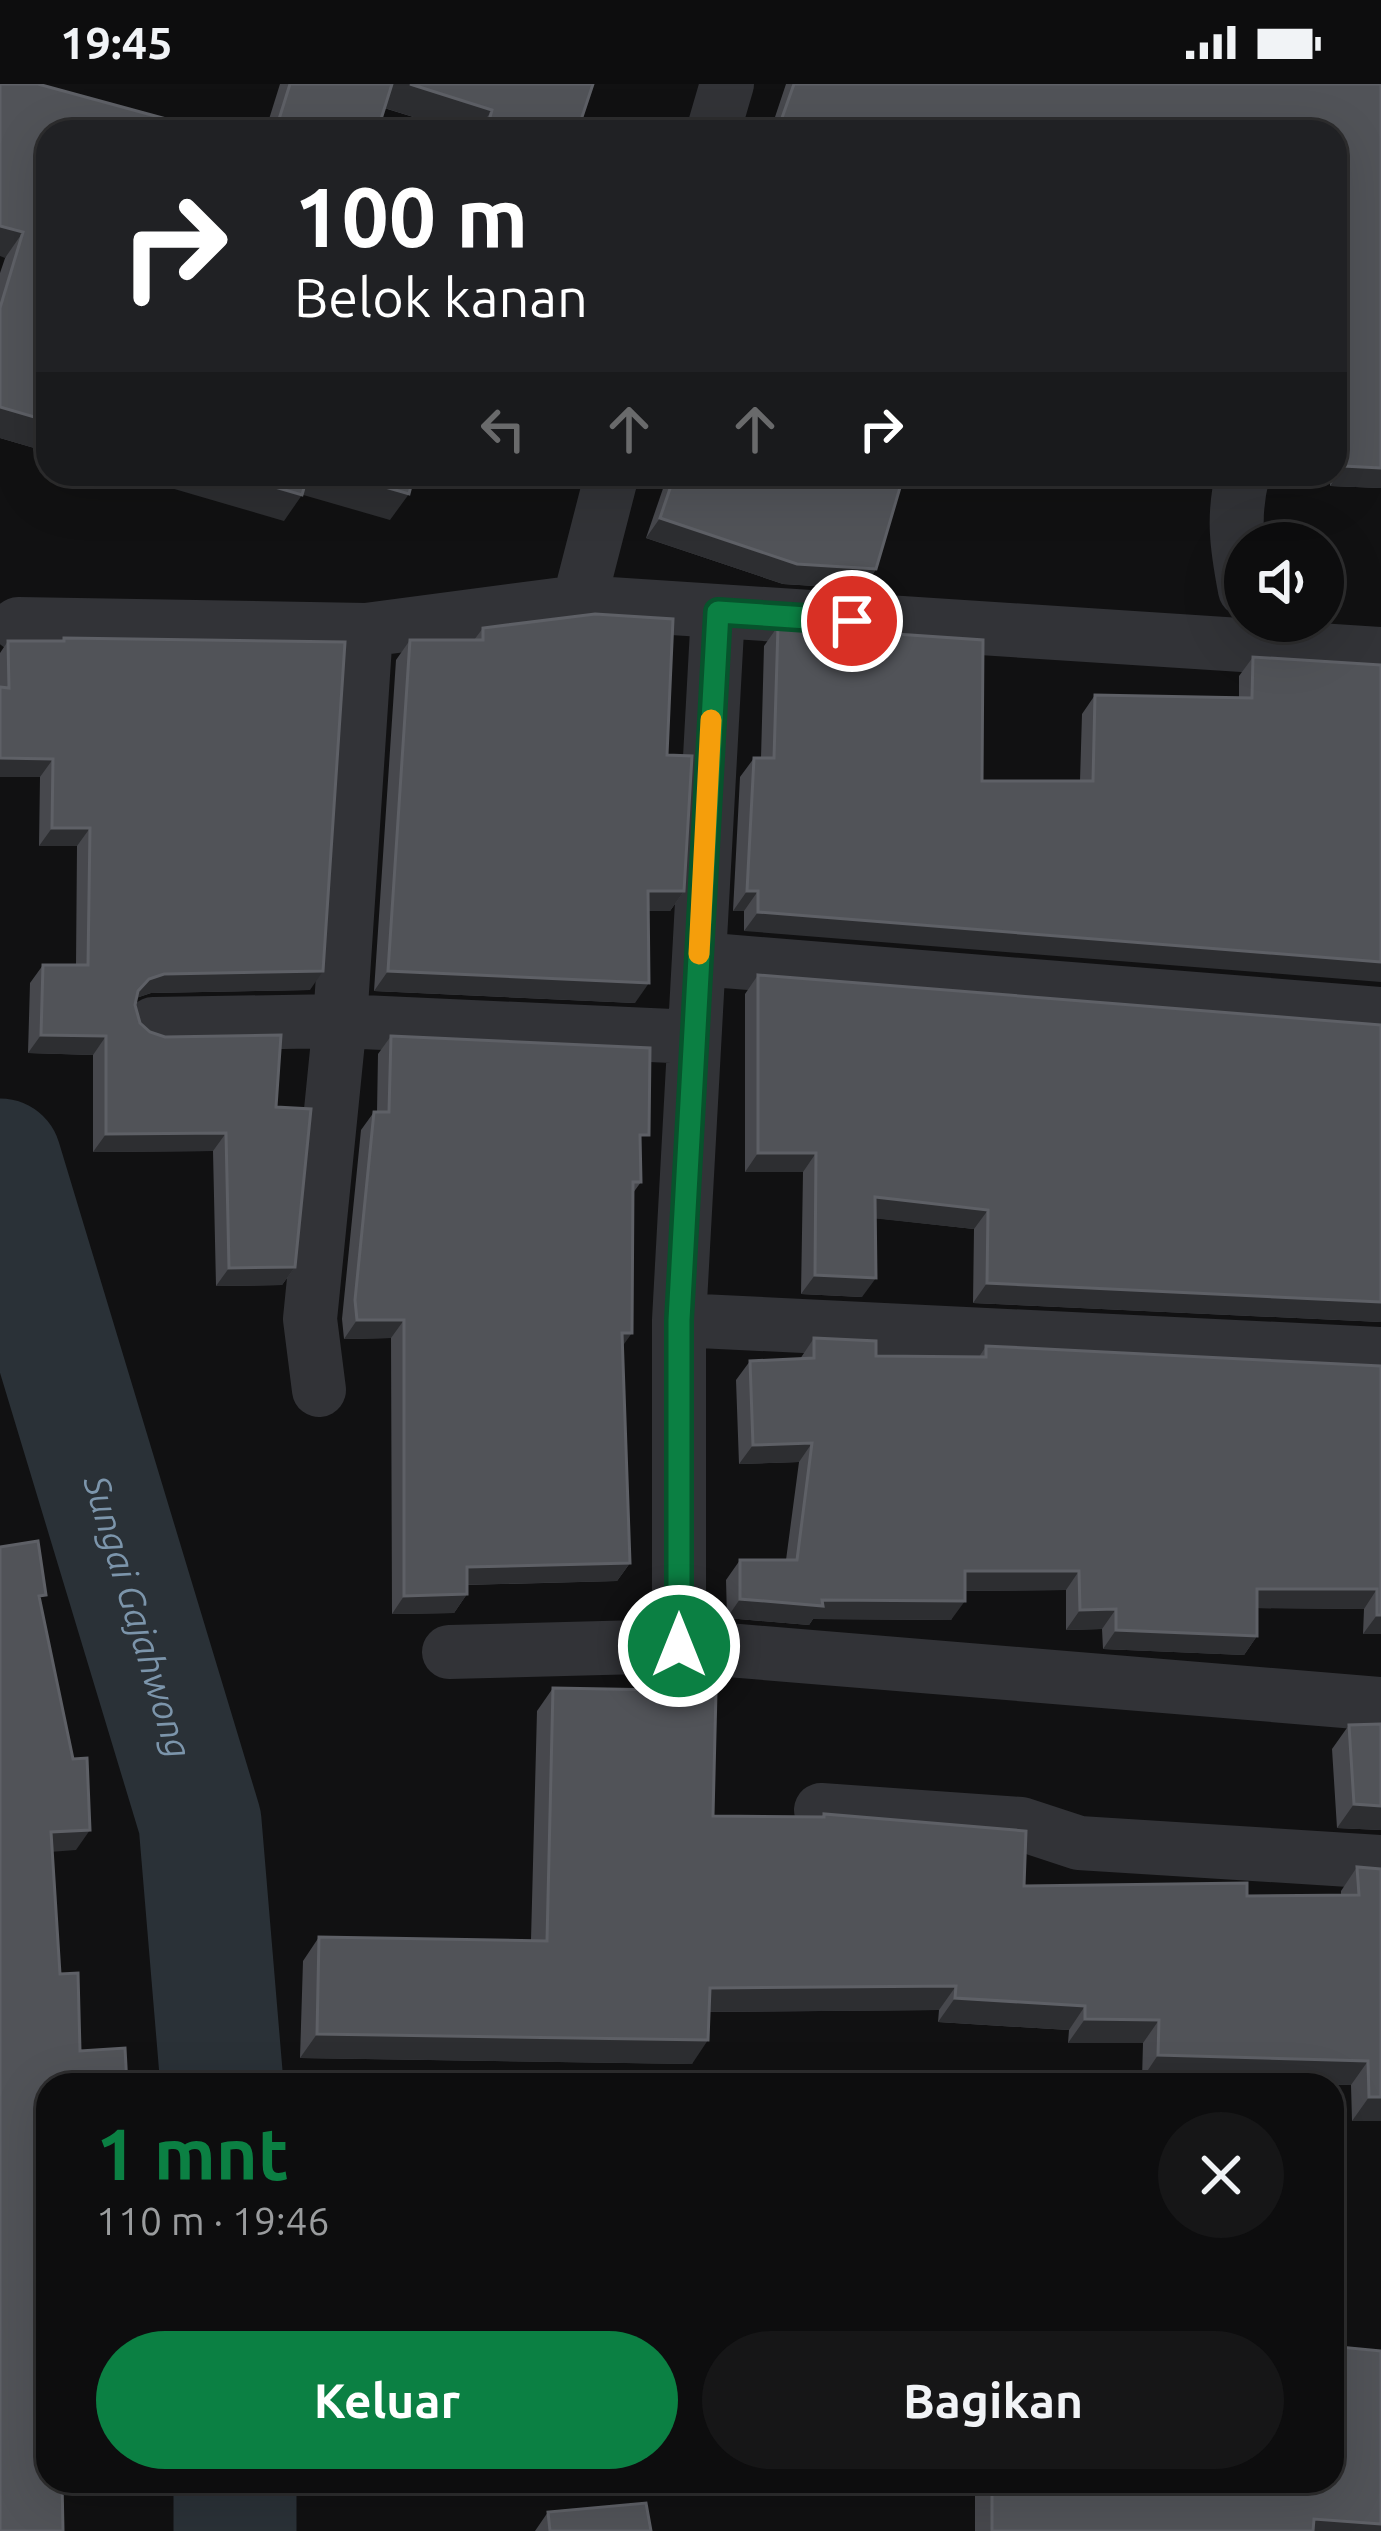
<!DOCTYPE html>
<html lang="id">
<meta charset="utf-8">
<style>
body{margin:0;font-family:Ubuntu,sans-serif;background:#161617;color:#f1f3f6;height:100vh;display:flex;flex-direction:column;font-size:45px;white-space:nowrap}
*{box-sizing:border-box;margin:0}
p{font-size:39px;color:#9a9c9e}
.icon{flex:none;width:66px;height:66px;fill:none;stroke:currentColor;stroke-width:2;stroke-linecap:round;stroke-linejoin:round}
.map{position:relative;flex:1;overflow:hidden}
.side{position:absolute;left:36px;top:1989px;width:1308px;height:420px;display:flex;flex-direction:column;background:#0d0d0e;border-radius:36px;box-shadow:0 12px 48px #0002,0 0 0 3px #2d2d2e}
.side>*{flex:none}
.banner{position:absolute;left:36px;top:36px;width:1311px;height:366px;border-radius:36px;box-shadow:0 12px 48px #0002,0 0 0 3px #2d2d2e;background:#202124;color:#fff;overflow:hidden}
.fabs{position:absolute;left:1224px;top:438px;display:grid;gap:24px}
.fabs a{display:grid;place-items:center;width:120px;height:120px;border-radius:50%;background:#0d0d0e;box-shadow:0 12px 48px #0002,0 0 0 3px #2d2d2e;font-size:60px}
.pin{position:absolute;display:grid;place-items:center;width:102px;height:102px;color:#fff;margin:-51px;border:6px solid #fff;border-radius:50%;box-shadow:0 3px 12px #0007}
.me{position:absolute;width:132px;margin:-66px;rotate:0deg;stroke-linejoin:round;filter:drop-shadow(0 0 9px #0008)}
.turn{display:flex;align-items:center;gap:42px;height:252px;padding:0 60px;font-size:54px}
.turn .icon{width:156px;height:156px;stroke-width:2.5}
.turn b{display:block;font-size:84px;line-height:102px}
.lanes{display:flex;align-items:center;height:114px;padding:0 60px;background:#0003;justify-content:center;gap:60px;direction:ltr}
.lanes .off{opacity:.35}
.round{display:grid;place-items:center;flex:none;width:126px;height:126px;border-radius:63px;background:#161617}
.summary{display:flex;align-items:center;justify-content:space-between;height:204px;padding:0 60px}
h1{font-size:72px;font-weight:600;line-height:90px;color:#0b8043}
.action{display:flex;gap:24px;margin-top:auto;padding:24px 60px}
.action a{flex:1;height:138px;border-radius:72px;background:#0b8043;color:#fff;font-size:48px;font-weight:600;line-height:138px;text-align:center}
.action a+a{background:#161617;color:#f1f3f6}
.status{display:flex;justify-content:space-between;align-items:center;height:84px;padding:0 60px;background:#0d0d0e;direction:ltr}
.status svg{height:33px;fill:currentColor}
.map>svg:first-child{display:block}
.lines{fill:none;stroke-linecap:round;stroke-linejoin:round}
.river{stroke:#2a3137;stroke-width:123}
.minor{stroke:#323337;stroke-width:54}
.wall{fill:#47484d}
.shaded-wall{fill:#2d2e31}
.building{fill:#515358;stroke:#5e6066;stroke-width:3}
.route-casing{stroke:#07532c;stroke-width:30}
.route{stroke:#0b8043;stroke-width:21}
.slow{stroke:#f59e0b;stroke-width:21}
.labels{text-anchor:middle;stroke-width:9;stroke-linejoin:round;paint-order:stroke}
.water-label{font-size:36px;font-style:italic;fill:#7c95ab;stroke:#0c0c0d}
</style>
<div class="status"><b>19:45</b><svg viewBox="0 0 49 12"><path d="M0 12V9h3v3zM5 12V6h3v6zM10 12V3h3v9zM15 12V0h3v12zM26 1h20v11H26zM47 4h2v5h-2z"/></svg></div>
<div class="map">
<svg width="1381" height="2447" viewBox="0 0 1381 2447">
<rect width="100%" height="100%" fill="#111112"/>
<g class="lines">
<g class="river">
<path id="s1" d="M0,1076L200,1738L222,2001"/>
<path d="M235,2447V2397"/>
</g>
<path class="minor" d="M713,48L727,0
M1243,390C1232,432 1237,464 1245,506
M579,518L612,390
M18,540L366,546L579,518L1381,570
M699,875L1381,930
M153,940L340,937L694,953
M679,1236L1381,1270
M319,1306L310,1235L340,937L366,546
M679,1562V1236L718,528
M449,1568L679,1562L1381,1620
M821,1726L1021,1740L1079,1759L1381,1778"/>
</g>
<path class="wall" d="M280,0H593L577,48H462L384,24L377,48H265Z
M786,0H1381V404L1330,402V390H1335V48H770Z
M48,48V368L0,354V189Z
M668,390H904L876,485L863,505L783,500L646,454Z
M778,542L982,697H1080L1082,630L1095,611L1239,614V592L1253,573L1381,581L744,847V827H733L740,693L754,674H761L764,562Z
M483,544L667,671L684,807L670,827H648L635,919L374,907L396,576L410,556H474Z
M64,554L310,906L151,909L136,914L135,921L140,939L150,948L276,1023L295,1183L282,1201L216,1202L213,1067L93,1068V971L28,969L30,899L43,881H76L77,762H39L40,693H0V569L8,557H62Z
M758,891L1381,941V1238L973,1219L974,1145L875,1134L862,1213L801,1210L803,1088H745V910Z
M391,952L640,1064L641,1098L633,1109L623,1263L630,1479L617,1497L467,1501V1510L454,1529L392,1530L391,1254L344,1255L342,1235L361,1046L374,1028H377L378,970Z
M814,1254L876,1272L979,1273L986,1262L1381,1282V1550H1363L1364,1525L1257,1524V1552L1244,1571L1103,1565L1102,1545L1066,1546V1506L965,1507L951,1536L813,1535L809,1541L727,1534L726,1496L740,1476H786L799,1378L739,1380L736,1296L750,1277L800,1275Z
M553,1604L713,1732L821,1733L824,1730L1024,1802L1247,1812L1341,1811V1807L1357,1783L1381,2037H1352L1351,2001L1142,1995L1143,1959H1068L1069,1946L938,1938L939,1926L709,1928L692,1980L300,1974L303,1877L319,1853L531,1856L537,1627Z
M1381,1640V1746L1337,1744L1332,1665L1349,1641Z
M1339,2263L1381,2447H975V2397H1332Z
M548,2428L550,2447H535Z"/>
<path class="shaded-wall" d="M390,0H410L492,26L477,48H462L375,21Z
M0,142L23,148L5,174L0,172Z
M1335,311L1347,313L1335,330Z
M0,323L48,337V368L0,354Z
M1344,382L1381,384V404L1330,402Z
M123,390H230L302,411L284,437Z
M305,390H340L409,410L390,436L293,408Z
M660,434L876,485L863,505L783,500L646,454Z
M0,674L53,675L40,693H0Z
M52,744H90L77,762H39Z
M648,807H684L670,827H634Z
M747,807H758L744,827H733Z
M758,828L1381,878V898L744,847Z
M323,887L310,906L151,909L136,914L138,907L149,895L164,890Z
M388,887L649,899L635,919L374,907Z
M41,951L106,952L93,971L28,969Z
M226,1049L213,1067L93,1068L106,1050Z
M758,1069H816L803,1088H745Z
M875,1113L988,1126L974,1145L862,1133Z
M295,1183L282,1201L216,1202L229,1184Z
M815,1191L876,1194L862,1213L801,1210Z
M987,1199L1381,1218V1238L973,1219Z
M357,1236H404L391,1254L344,1255Z
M622,1249H632L619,1267Z
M812,1359L799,1378L739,1380L753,1361Z
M630,1479L617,1497L455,1501L467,1483Z
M965,1487H1079L1066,1506L951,1507Z
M1257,1505H1377L1364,1525L1244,1524Z
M467,1510L454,1529L392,1530L404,1512Z
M740,1515L822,1516L965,1517L951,1536L813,1535L809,1541L727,1534Z
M1116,1525L1102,1545L1066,1546L1080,1526Z
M1377,1531H1381V1550H1363Z
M1116,1546L1257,1552L1244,1571L1103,1565Z
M1354,1720L1381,1722V1746L1337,1744Z
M90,1746L76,1766L36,1769L51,1748Z
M956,1902L939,1926L693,1928L710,1904Z
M955,1914L1085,1922L1069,1946L938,1938Z
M1085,1935L1159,1936L1143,1959H1068Z
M317,1950L708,1956L692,1980L300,1974Z
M1158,1971L1368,1977L1351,2001L1142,1995Z
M1369,2013H1381V2037H1352Z
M54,2397H113L109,2403L48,2406Z
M1314,2435L1381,2440V2447H1306Z"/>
<path class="building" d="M0,0H38L214,48H48V337L0,323V224L23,148L0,142Z
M290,0H392L377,48H275Z
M410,0H593L577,48H486L492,26Z
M794,0H1381V384L1344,382L1347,313L1335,311V48H777Z
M230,390H308L302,411Z
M340,390H414L409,410Z
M675,390H904L876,485L797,480L660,434Z
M595,530L673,535L667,671L692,672L684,807H648L649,899L388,887L410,556H483V544Z
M778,542L983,556L982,697H1093L1095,611L1252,614L1253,573L1381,581V878L758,828V807H747L754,674H774Z
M64,554L345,558L323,887L164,890L149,895L138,907L135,921L140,939L150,948L165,953L281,951L276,1023L311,1025L295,1183L229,1184L226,1049L106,1050V952L41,951L43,881H88L90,744H52L53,675L0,674V603L9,604L8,557H64Z
M758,891L1381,941V1218L987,1199L988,1126L875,1113L876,1194L815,1191L816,1069H758Z
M391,952L650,964L649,1051H640L641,1098H633L632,1249H622L630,1479L467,1483V1510L404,1512V1236H357L355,1216L374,1028H389Z
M814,1254L876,1257V1272L986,1273V1262L1381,1282V1531H1377V1505H1257V1552L1116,1546V1525L1080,1526L1079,1487H965V1517L822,1516L823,1522L740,1515V1476H797L812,1359L753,1361L750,1277L814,1274Z
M38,1457L46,1511L39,1512L73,1675L87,1674L90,1746L51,1748L60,1890L78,1889L80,1967L125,1964L127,2001H48V2397H62L63,2447H0V1463Z
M553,1604L716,1607L713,1732L824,1733V1730L1026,1747L1024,1802L1247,1799V1812L1359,1811L1357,1783L1381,1785V2013H1369L1368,1977L1158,1971L1159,1936L1085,1935V1922L955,1914L956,1902L710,1904L708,1956L317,1950L319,1853L547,1857Z
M1381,1640V1722L1354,1720L1349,1641Z
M1332,2245H1339V2263L1381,2267V2440L1314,2435L1313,2447H992V2397H1332Z
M646,2419L651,2447H550L548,2428Z"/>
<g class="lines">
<defs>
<path id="route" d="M679,1562V1236L718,528L852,537"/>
</defs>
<use href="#route" class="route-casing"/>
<use href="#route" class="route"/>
<path class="slow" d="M699,870L711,636"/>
</g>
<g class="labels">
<g class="water-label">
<text dy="13" stroke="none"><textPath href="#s1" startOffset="477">Sungai Gajahwong</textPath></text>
</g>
</g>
</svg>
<div class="fabs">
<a><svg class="icon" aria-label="sound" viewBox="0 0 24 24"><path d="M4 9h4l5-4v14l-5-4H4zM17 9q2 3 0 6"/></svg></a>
</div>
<div class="pin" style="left:852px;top:537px;background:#d93025"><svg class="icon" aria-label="arrive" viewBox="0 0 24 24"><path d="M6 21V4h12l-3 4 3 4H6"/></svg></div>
<svg class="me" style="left:679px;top:1562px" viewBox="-20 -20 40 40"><circle r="17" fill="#0b8043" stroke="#fff" stroke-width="3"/><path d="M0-11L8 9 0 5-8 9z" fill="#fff"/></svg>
<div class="banner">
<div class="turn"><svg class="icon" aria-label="right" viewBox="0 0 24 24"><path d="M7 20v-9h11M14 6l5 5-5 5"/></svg><div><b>100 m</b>Belok kanan</div></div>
<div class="lanes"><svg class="icon off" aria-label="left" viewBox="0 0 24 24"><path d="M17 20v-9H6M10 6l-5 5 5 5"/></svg><svg class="icon off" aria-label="ahead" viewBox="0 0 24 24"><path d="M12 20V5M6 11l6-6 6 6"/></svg><svg class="icon off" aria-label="ahead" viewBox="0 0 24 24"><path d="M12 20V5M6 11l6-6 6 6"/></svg><svg class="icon" aria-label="right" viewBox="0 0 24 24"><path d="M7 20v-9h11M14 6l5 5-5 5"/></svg></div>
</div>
<section class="side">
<div class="summary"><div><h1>1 mnt</h1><p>110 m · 19:46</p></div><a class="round"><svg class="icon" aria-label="close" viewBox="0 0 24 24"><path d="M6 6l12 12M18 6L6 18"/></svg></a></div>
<div class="action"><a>Keluar</a><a>Bagikan</a></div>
</section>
</div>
